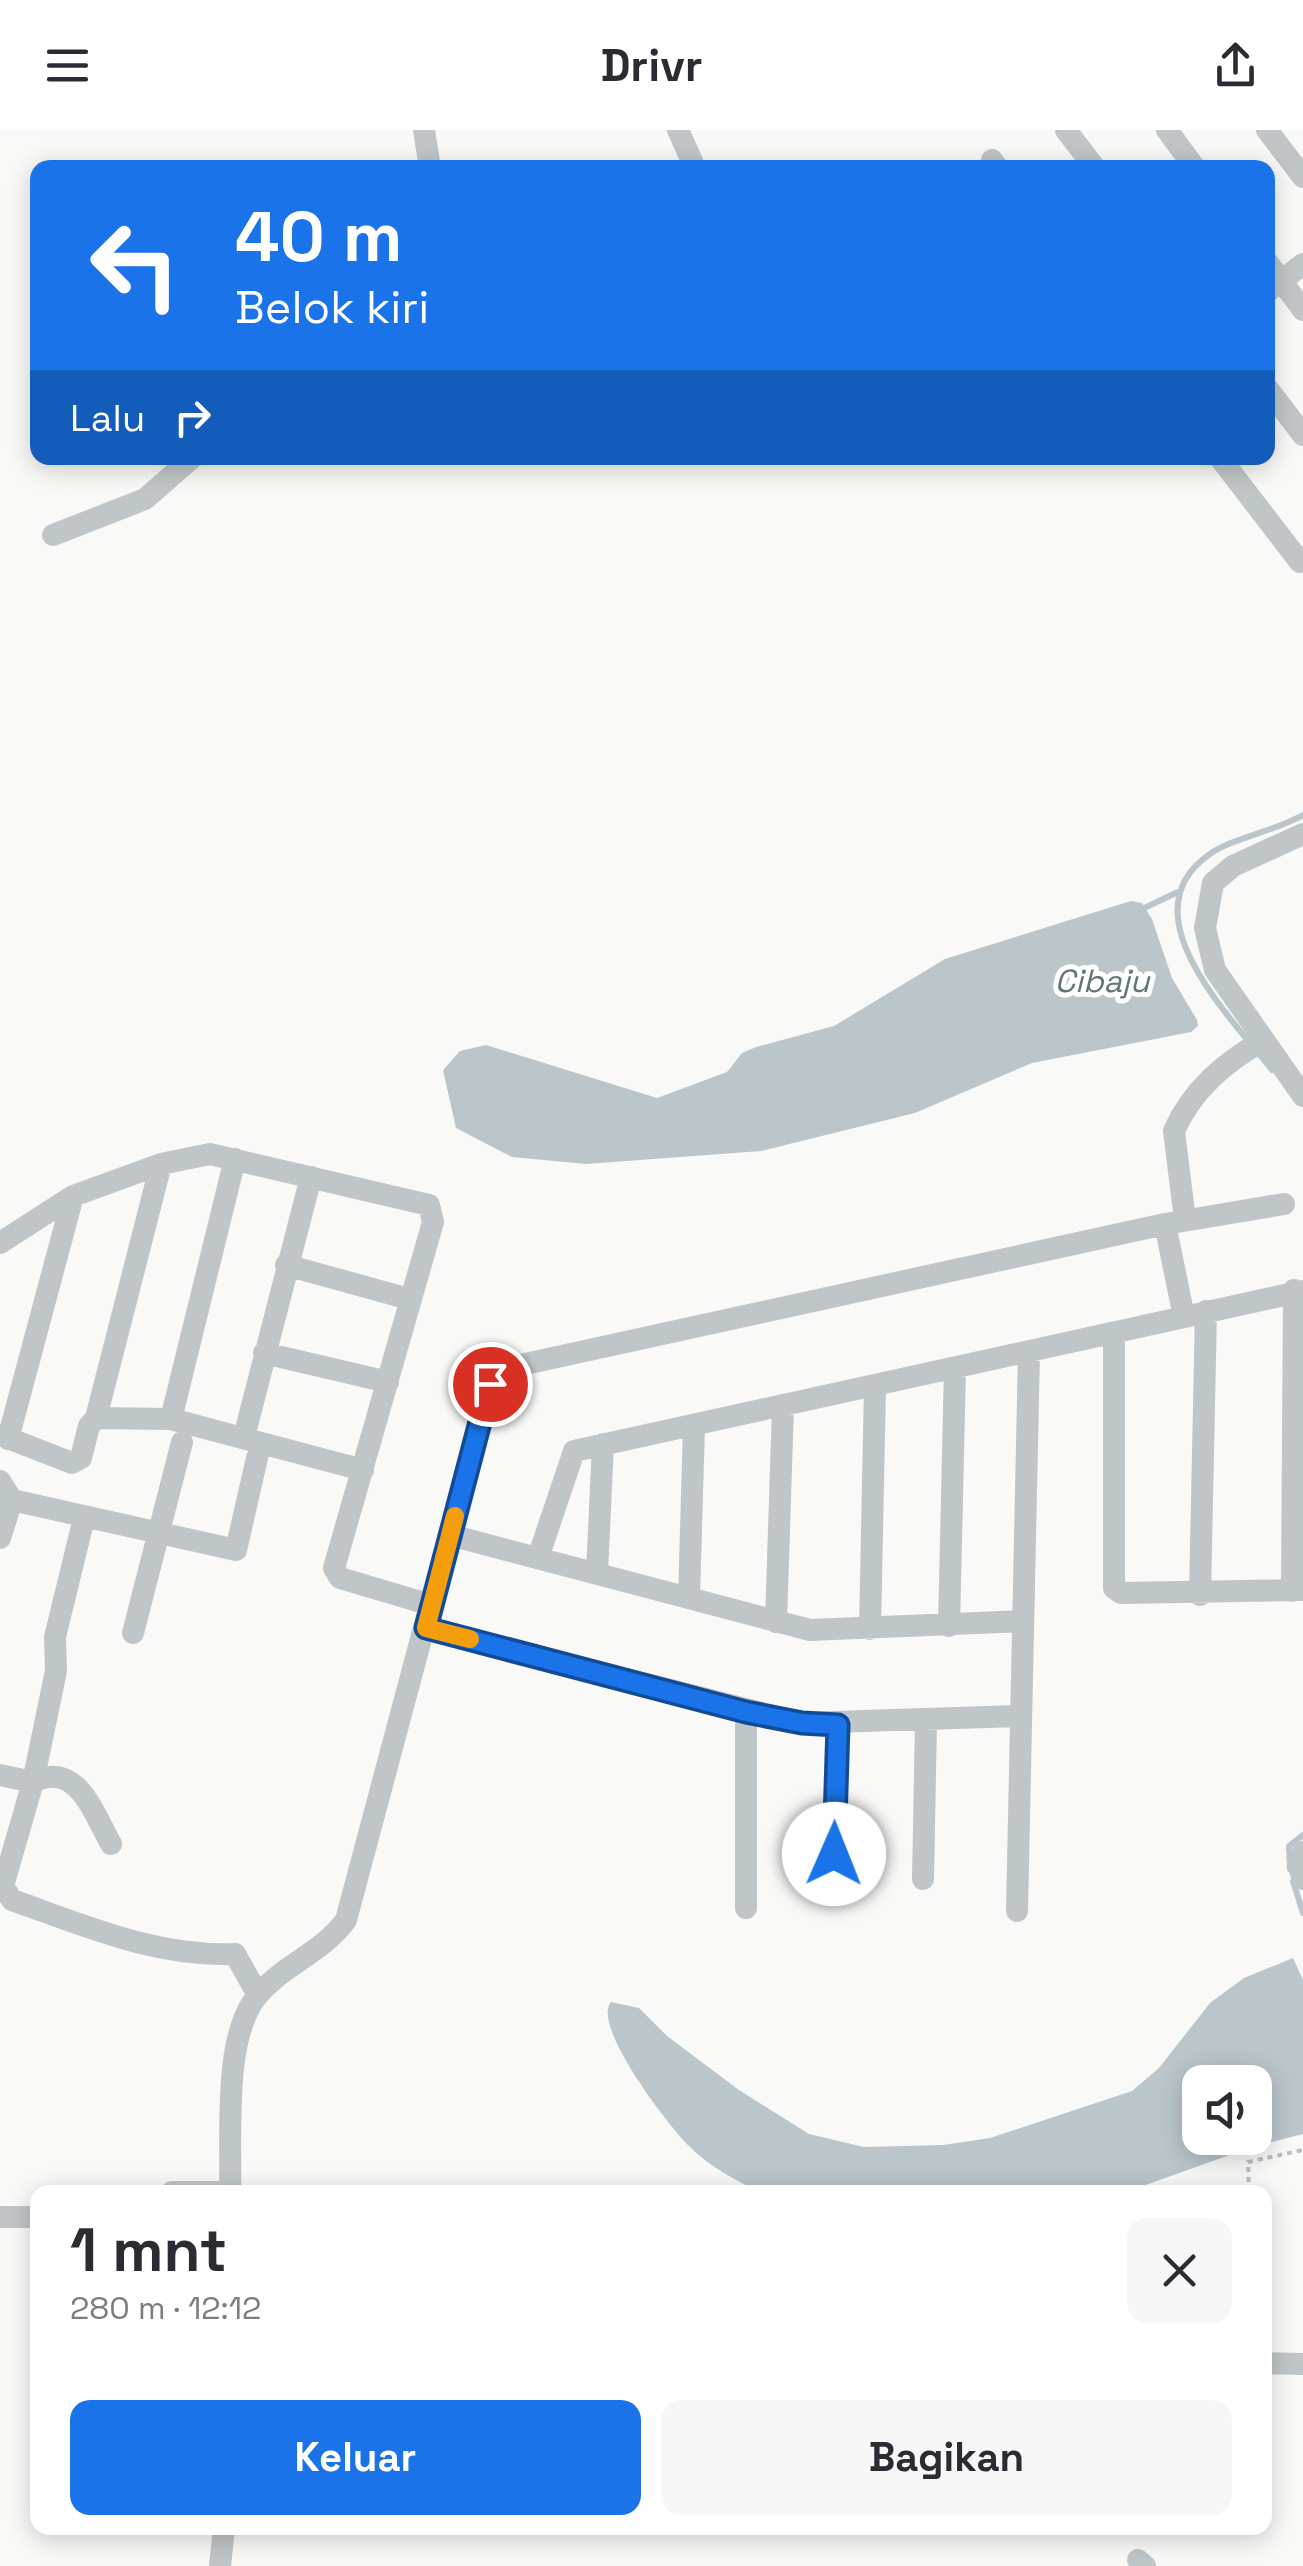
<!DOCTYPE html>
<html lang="id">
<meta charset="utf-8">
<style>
body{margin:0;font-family:"Space Grotesk",sans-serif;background:#f7f7f7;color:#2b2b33;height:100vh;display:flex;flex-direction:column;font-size:38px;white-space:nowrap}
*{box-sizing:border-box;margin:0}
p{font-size:32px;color:#7c7c81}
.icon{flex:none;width:55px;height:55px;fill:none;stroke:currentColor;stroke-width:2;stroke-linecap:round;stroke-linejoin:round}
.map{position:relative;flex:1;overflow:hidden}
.details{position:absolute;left:30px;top:2055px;width:1242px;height:350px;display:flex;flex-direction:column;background:#fff;border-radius:20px;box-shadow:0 5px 25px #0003}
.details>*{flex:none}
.hud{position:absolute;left:30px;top:30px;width:1245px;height:305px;border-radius:20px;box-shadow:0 5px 25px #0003;background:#1a73e8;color:#fff;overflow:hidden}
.tools{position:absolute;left:1182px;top:1935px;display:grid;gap:20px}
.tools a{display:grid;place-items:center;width:90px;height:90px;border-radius:20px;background:#fff;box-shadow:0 5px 25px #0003;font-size:50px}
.pin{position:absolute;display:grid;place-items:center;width:85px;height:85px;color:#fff;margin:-42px;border:5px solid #fff;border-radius:50%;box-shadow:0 2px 10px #0007}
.me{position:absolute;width:110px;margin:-55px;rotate:1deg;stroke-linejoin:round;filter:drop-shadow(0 0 8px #0008)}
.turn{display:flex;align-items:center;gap:35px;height:210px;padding:0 40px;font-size:45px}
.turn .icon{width:130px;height:130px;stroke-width:2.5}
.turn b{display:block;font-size:70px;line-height:85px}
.then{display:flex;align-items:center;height:95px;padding:0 40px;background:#0003;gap:20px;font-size:38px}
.round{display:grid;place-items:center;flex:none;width:105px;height:105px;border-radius:20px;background:#f7f7f7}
.summary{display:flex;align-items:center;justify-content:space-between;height:170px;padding:0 40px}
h1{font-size:60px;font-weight:800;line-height:75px}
.button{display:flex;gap:20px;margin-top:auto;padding:20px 40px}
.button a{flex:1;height:115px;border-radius:20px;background:#1a73e8;color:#fff;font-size:40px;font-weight:800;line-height:115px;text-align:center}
.button a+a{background:#f7f7f7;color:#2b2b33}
header{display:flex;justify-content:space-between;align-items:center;height:130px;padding:0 40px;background:#fff;font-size:45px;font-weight:800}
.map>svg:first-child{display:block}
.water{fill:#bac6ca;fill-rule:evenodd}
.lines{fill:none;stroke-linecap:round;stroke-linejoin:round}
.stream{stroke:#bac6ca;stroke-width:6}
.path{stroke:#bbbec0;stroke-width:4;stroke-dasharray:5 5;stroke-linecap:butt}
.minor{stroke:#c0c5c8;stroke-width:22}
.route-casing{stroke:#114b97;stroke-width:25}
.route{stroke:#1a73e8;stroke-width:18}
.slow{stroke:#f59e0b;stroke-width:18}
.labels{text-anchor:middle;stroke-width:10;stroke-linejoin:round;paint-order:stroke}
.water-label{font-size:32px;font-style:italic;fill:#60757a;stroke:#fff}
</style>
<header><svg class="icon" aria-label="menu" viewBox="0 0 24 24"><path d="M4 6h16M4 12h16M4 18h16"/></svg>Drivr<svg class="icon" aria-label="share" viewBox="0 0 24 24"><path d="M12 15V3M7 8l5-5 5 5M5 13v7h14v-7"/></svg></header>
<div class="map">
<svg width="1303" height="2436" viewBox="0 0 1303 2436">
<rect width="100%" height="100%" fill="#f9f9f7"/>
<path class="water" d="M1131,771L1142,773L1152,789L1172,848L1197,890L1198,896L1191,902L1032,933L915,983L761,1021L586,1034L512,1027L456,998L443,940L460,921L486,915L657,968L727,942L742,923L756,917L834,896L945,829Z
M1293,1828L1303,1850V2004L1252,2017L1126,2062H759C734,2049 708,2036 688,2015C668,1995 591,1895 611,1872L639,1878L667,1906L739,1960L809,2004L864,2017L943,2015L990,2008L1132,1961L1159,1938L1210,1873L1244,1848ZM1200,1952H1255V2008H1200Z"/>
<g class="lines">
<path class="stream" d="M1140,780L1178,762
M1272,940C1231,887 1124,783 1210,724C1230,709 1275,701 1303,685
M1290,1739L1289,1716L1303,1705
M1293,1751L1303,1783"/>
<path class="path" d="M1249,2062L1248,2032L1303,2020"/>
<path class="minor" d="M424,0L430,38
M678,0L695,38
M1066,0L1095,38
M1167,0L1195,38
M1267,0L1303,47
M992,30L998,38
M1268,133L1303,180
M1268,161L1303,134
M1268,259L1303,305
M1220,328L1300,432
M53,405L145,369L192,328
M1303,704L1233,736L1213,753L1205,798L1215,840L1303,966
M1185,1090L1174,1001C1192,960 1224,933 1262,911
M1165,1094L1184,1187
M0,1113L73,1066L161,1034L210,1024L429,1075L433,1092L334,1438L340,1448L431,1475
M286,1135L409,1169
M1114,1203V1458L1121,1463L1303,1460
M264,1223L388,1252
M96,1288L171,1289L363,1340
M171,1289L235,1029
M0,1305L72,1333L81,1328L89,1296L96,1288L161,1034
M244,1307L311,1047
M8,1309L73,1066
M0,1351L12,1370L236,1420L257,1328
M450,1405L810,1500L1023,1491
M0,1408L12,1370
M538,1428L574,1321L1303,1161
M597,1443L603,1314
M1292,1461L1294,1160
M1200,1465L1206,1181
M689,1468L694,1296
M776,1492L783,1277
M949,1496L955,1238
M426,1498L801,1593L1018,1586
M870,1499L875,1256
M133,1503L182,1312
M746,1582V1778
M0,1645L33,1652L3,1756L12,1770C86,1796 156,1827 235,1824L258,1865
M33,1652L56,1541L55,1507L84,1388
M33,1652C77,1630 93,1682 111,1714
M1303,1722L1299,1737L1303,1749
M923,1749L926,1591
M833,1757L838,1595
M1017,1781L1029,1221
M172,2062H221
M230,2062C232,2010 222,1906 258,1865C283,1835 322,1823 346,1790L489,1254L498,1240L1165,1094L1284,1074
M0,2087H38
M1265,2233L1303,2234
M1138,2430L1145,2436
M220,2436L224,2398"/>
</g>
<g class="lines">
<defs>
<path id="route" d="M490,1254L426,1498L746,1582L802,1593L838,1595L834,1724"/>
</defs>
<use href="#route" class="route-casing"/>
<use href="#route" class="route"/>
<path class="slow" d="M455,1386L426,1498L470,1509"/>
</g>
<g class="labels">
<g class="water-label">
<text x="1102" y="862">Cibaju</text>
</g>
</g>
</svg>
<div class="tools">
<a><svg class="icon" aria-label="sound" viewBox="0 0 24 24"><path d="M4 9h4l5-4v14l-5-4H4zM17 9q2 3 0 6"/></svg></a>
</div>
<div class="pin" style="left:490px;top:1254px;background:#d93025"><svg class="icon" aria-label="arrive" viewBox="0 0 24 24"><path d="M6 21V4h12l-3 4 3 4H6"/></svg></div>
<svg class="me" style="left:834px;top:1724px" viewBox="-20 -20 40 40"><circle r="19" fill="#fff"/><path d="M0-13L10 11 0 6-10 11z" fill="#1a73e8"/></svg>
<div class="hud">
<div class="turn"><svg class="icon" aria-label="left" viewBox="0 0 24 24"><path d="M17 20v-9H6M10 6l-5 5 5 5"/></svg><div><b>40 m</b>Belok kiri</div></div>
<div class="then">Lalu<svg class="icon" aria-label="right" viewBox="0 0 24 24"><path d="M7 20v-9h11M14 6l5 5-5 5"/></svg></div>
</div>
<section class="details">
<div class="summary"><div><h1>1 mnt</h1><p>280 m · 12:12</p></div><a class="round"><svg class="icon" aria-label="close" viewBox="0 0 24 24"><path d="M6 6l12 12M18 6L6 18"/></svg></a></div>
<div class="button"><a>Keluar</a><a>Bagikan</a></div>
</section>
</div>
